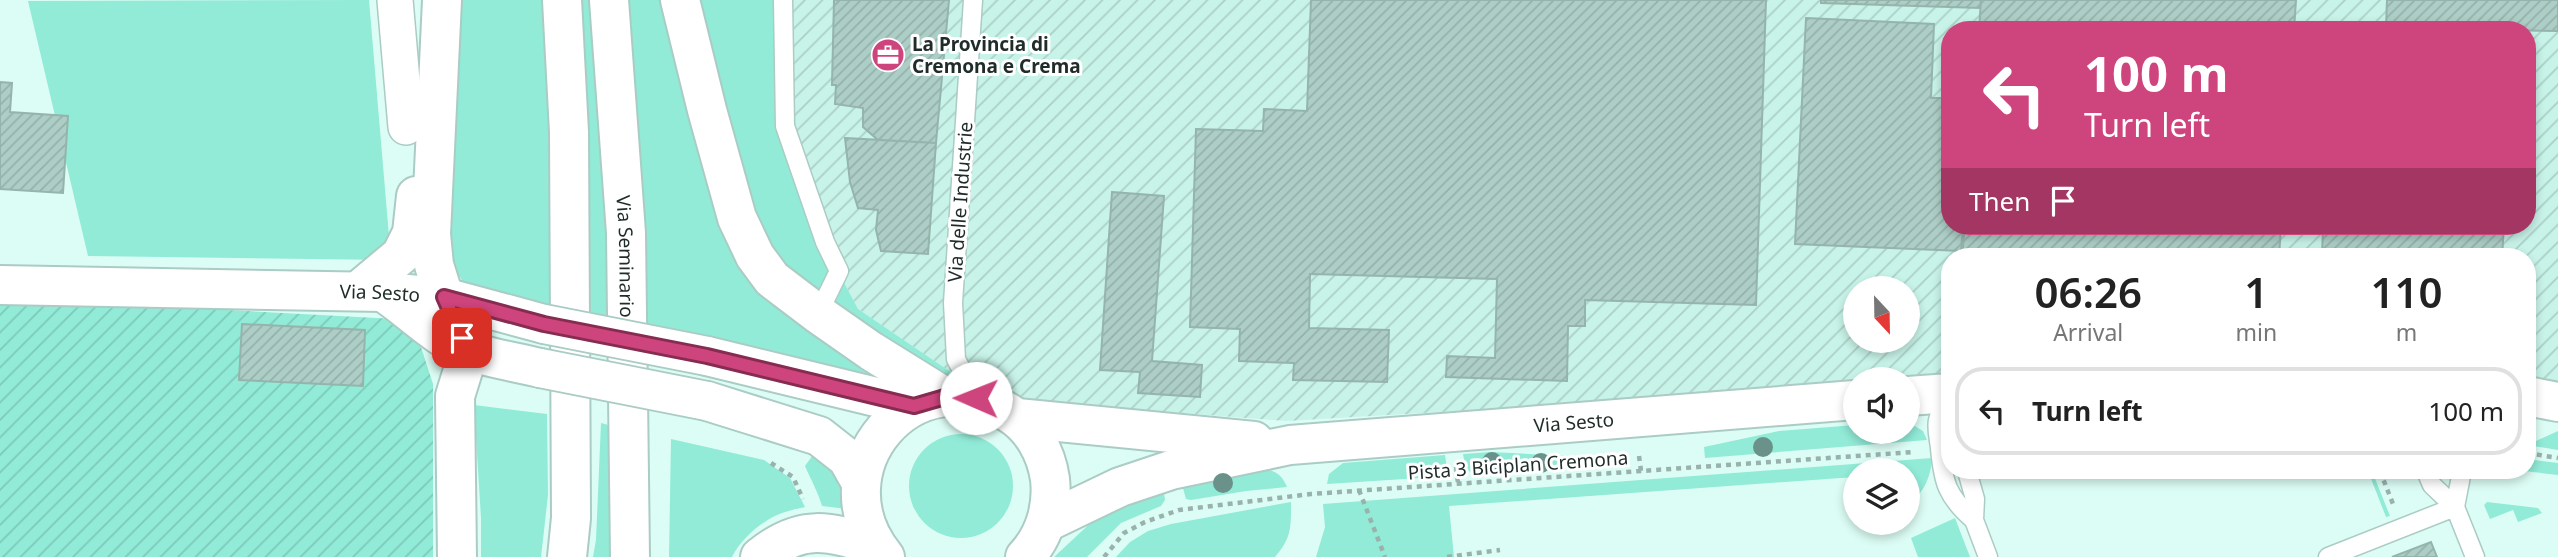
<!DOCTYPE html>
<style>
body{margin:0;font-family:"Noto Sans",sans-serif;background:#f2f2f2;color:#222;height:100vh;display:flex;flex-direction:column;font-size:26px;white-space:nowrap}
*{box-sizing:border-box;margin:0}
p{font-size:23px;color:#767676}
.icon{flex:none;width:38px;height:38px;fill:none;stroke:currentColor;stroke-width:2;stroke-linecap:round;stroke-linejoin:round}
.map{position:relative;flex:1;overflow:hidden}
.sheet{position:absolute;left:1941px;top:248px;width:595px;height:231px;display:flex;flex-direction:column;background:#fff;border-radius:28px;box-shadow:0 4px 10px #0003}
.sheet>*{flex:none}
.banner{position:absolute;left:1941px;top:21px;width:595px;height:214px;border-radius:28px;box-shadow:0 4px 10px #0003;background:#ce447d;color:#fff;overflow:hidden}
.needle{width:46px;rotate:158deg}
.controls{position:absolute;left:1843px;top:276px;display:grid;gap:14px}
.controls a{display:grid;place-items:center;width:77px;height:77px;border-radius:50%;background:#fff;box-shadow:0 4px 10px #0003;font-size:35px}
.pin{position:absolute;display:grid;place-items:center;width:60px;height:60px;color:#fff;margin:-30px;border-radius:14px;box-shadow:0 4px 10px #0006}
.me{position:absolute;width:77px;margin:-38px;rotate:271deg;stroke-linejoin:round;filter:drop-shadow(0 0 5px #0008)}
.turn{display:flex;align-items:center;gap:24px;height:147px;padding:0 28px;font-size:32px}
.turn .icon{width:91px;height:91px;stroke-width:2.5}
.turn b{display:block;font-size:49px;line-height:60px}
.then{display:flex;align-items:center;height:66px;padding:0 28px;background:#0003;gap:14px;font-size:26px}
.eta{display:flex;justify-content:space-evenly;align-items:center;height:119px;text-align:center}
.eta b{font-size:42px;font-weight:600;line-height:49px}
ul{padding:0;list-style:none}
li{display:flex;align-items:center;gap:21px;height:88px;margin:0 14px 10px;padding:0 14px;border:4px solid #e0e0e0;border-radius:28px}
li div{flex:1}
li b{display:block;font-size:26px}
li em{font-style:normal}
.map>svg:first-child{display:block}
.industrial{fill:url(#industrial-furrows);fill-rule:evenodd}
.green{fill:#91ebd7}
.garden{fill:url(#garden-furrows)}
.building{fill:url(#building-hatch);stroke:#94b4ac;stroke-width:2}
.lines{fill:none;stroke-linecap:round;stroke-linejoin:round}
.service-casing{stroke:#abccc4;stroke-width:21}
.minor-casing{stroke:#abccc4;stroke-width:38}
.tertiary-casing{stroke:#abccc4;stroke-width:42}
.primary-casing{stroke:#abccc4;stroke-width:42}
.path{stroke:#99b2ac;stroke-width:4.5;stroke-dasharray:5 5;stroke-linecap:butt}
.service{stroke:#fff;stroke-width:18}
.minor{stroke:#fff;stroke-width:35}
.tertiary{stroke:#fff;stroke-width:38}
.primary{stroke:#fff;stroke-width:38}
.tertiary-bridge-casing{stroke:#abccc4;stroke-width:42;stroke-linecap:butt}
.tertiary-bridge{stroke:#fff;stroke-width:38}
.tree{fill:#6a928a}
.route-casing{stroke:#862c51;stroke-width:18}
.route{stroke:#ce447d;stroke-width:12}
.labels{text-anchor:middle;stroke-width:6;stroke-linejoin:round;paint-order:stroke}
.poi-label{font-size:19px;font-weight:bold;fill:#1f2c29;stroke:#fff;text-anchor:start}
.street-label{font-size:19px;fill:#1f2c29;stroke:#fff}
</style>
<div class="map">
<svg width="2558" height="557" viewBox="0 0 2558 557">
<defs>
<pattern id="industrial-furrows" width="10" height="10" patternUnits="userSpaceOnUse" patternTransform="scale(1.75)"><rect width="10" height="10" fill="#c8f3e8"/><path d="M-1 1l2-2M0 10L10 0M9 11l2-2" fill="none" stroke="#abd0c7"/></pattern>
<pattern id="garden-furrows" width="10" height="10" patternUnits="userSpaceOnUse" patternTransform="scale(1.75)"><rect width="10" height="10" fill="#91ebd7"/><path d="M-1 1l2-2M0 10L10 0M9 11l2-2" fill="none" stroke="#7dcab9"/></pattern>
<pattern id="building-hatch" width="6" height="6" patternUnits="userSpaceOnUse" patternTransform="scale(1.75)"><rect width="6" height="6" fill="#adcec6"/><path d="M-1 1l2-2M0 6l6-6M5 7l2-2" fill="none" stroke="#94b1aa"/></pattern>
</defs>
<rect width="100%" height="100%" fill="#dcfdf5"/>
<path class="industrial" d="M778,0H2558V396L2527,392V257H1950L1949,382L1855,380V388L1286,421L989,398L858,309L830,256L783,125ZM1950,30H2527V226H1950ZM1855,289H1908V341H1855Z"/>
<path class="green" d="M369,0L391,260L88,256L28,1Z
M423,0H778L783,126L830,256L858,309L989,398L471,294L444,253Z
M474,405L547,414L548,495L541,557H481V518Z
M1908,422L1923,431L1927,440L1705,458L1704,447L1779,431L1855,425V432H1908Z
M601,423L612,426L609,557H593L596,540Z
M2558,431V450L2527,445V440L2536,441Z
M909 486a52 52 0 1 1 104 0a52 52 0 1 1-104 0Z
M671,439L764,460L790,478L805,507C796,509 786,511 777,515C761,522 740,540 732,557H669Z
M820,445L836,461L847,509L822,506C818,492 811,480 805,466Z
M1491,452L1569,456L1570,467L1479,475L1466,470L1463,454Z
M1445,455L1447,468L1444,473L1436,477L1327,484L1329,474L1343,463Z
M1932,458C1931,476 1924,494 1908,504V471H1855V477L1449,506L1454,557H1316L1325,527L1323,504Z
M2527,459L2558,463V475L2524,471H2527Z
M1264,469C1276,471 1282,475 1287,487L1246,491L1191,500L1186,499L1181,481Z
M2368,471H2372L2390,516L2386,517Z
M1163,487L1165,500L1161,506L1121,523L1087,557H1054L1097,517Z
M1291,502C1291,527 1292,537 1275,557H1116L1130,542L1148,531L1171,524Z
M2487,502L2538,508L2542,513L2518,522L2513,510L2490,519L2484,505Z
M1955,518L1970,557H1918L1911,538Z"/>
<path class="garden" d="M0,298L396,319L419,341L433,384V557H0Z"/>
<path class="building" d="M834,0H949L936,143L878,140L863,127V108L835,104L836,85H832Z
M1311,0H1766L1756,305L1585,300V326H1568L1567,381L1446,377L1447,356L1495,358L1497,279L1310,274L1309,328L1389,330L1387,382L1293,380L1294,363L1239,361L1240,329L1190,327L1196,129L1263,131L1264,109L1307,111Z
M1821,0H1981L1980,8L1821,3Z
M1981,0H2296L2294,30H1979Z
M2387,0H2558V31L2386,28Z
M1806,18L1934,24L1931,98H1950V226H1963L1961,251L1795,244Z
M0,82L12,83L10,112L68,116L63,193L0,189Z
M845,138L936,143L928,254L881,251L876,230L878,210L858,208L850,182Z
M1112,192L1164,196L1152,361L1202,365L1200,397L1138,393L1140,372L1100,370Z
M1965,226H2281L2279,257H1962Z
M2323,226H2504L2502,257H2322Z
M242,324L365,330L363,386L239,380Z
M2431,542L2437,557H2392Z"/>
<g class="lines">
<defs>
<path id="service" d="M783,0L785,126L825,242L839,271L818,314
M973,0L953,303L956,359L976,398
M1950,394C1946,402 1940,412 1938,420C1936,428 1939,439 1940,448C1943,482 1947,497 1974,520
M1967,471L1975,499L1974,520L1988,557
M2426,471L2432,485L2455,507L2475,557
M2455,507L2462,471
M2328,557L2455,507"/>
<path id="minor" d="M395,0L406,127"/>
<g id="tertiary">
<path id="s1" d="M0,285L383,292L444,297L544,324"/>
<path d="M383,292C412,311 437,339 470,351C492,359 517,362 540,368"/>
<path d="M707,356L913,406"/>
<path d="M1908,396L1950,393"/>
<path d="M2527,396L2558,402"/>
<path d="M707,401L819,436L847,458L860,481"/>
<path d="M1017,418L1254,441"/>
<path id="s2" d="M1047,522L1120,487L1171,470L1290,445L1855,400"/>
<path d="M885,557C814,470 913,353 1009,413C1032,427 1046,452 1050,479C1053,507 1045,536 1025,557"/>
</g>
<g id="primary">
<path d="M442,0L431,234L434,265L444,297"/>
<path d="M562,0L569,132L571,518L567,557"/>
<path id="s3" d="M609,0L626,233L630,557"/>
<path d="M680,0L707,110L737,218L755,256L772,279L818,314L871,351L945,397"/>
<path d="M358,291L401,255L412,233L416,196"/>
<path d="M457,557L455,396L469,351"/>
<path d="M760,557C802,523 828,531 876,546"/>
</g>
</defs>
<use href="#service" class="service-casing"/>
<use href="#minor" class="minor-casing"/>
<use href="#tertiary" class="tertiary-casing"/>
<use href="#primary" class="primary-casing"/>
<path class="path" d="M2527,453L2558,458
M1639,456L1641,471
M771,463L793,477L803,499
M1456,467L1458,483
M2380,471L2393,504
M1359,490L1385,557
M1104,557L1124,533L1145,522L1179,510L1311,494L1914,452
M1447,557L1500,550"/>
<use href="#service" class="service"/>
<use href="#minor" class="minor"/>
<use href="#tertiary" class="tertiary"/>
<use href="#primary" class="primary"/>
<defs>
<path id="tertiary-bridge" d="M544,324L707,356
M540,368L707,401"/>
</defs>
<use href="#tertiary-bridge" class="tertiary-bridge-casing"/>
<use href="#tertiary-bridge" class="tertiary-bridge"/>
</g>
<g class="tree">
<circle cx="1763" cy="447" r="10"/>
<circle cx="1492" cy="462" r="10"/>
<circle cx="1541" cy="463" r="10"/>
<circle cx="1223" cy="483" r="10"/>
</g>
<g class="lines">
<defs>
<path id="route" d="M462,338L444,297L544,324L707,356L914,406L945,397L976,398"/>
</defs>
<use href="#route" class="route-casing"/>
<use href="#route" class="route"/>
</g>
<defs>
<symbol id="office-disc" viewBox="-11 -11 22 22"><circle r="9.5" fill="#ce447d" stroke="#fff"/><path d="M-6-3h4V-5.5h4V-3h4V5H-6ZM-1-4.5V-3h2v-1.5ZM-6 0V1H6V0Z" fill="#fff"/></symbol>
</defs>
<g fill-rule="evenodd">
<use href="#office-disc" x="869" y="36" width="38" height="38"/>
</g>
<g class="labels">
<g class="poi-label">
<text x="912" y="51">La Provincia di<tspan x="912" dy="22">Cremona e Crema</tspan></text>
</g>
<g class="street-label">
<text transform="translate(960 202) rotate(-86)" y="7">Via delle Industrie</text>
<text dy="7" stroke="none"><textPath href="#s3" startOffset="257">Via Seminario</textPath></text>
<text dy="7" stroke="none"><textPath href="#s1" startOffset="380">Via Sesto</textPath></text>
<text dy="7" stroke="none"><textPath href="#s2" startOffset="541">Via Sesto</textPath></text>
<text transform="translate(1518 465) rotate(-4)" y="7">Pista 3 Biciplan Cremona</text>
</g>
</g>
</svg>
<div class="controls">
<a><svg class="needle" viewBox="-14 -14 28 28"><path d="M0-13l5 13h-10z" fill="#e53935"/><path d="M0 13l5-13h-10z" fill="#767676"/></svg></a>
<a><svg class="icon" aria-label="sound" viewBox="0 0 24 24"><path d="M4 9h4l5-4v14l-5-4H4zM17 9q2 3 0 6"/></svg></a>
<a><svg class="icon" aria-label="layers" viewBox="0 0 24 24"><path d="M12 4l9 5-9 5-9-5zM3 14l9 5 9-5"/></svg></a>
</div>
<div class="pin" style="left:462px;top:338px;background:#d93025"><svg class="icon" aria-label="arrive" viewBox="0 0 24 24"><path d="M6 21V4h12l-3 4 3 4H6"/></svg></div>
<svg class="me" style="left:976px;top:398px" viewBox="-20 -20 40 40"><circle r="19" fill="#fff"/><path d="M0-13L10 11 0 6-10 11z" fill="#ce447d"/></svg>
<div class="banner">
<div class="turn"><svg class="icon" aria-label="left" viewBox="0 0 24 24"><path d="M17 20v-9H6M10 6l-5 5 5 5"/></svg><div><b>100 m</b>Turn left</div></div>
<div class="then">Then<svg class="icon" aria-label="arrive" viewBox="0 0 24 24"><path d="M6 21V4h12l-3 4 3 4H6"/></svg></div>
</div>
<section class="sheet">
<div class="eta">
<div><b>06:26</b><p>Arrival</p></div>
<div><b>1</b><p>min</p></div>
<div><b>110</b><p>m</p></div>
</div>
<ul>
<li><svg class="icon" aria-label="left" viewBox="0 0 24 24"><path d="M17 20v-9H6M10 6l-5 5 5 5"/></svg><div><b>Turn left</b></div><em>100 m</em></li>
</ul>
</section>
</div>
